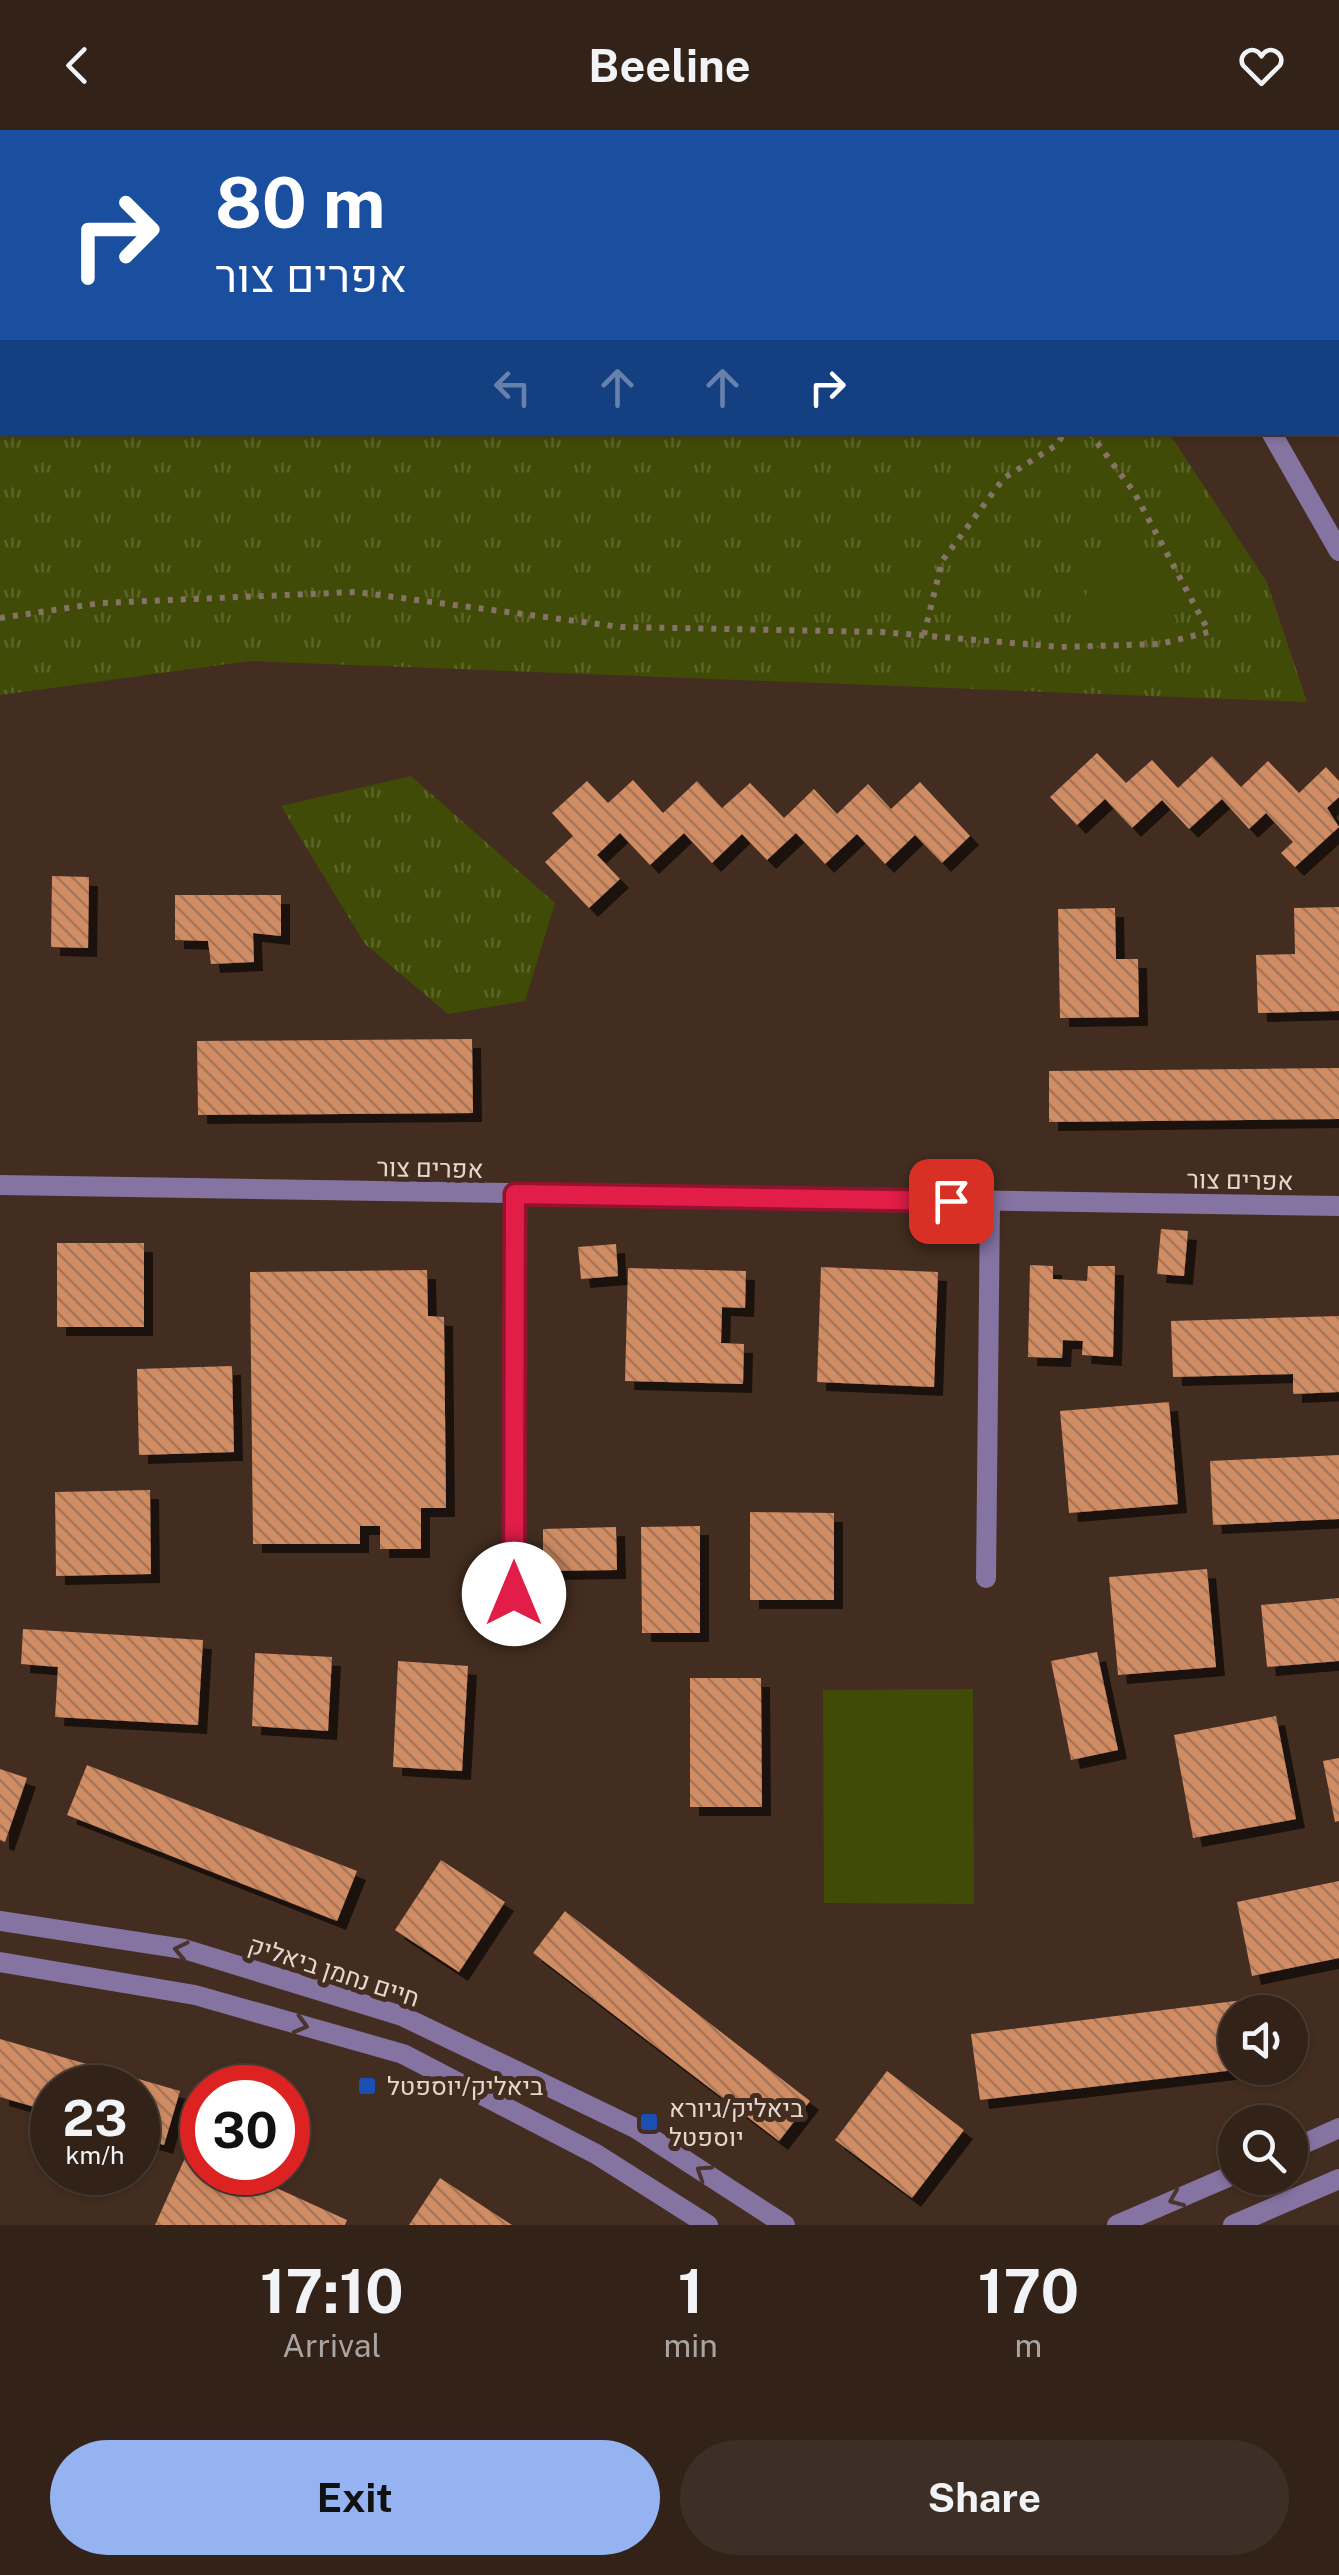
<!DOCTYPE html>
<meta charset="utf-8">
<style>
body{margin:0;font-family:"Public Sans",Heebo,sans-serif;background:#3d2f25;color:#f1f3f6;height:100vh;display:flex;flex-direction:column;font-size:38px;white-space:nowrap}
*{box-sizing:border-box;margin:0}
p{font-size:32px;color:#a8a4a2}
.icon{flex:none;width:55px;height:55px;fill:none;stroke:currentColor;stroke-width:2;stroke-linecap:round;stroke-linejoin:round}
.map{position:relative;height:2095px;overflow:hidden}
.details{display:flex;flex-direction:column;background:#322218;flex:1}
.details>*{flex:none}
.hud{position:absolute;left:0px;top:0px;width:1340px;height:305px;box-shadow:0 2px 8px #0004,0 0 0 2px #4d3f37;background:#1a4fa0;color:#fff;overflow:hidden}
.controls{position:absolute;left:1218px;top:1865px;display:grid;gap:20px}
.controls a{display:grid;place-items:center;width:90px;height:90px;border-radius:50%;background:#322218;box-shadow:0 2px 8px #0004,0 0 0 2px #4d3f37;font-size:50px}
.speed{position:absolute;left:30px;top:1935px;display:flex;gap:20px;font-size:50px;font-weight:700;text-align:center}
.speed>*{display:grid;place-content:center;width:130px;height:130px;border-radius:50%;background:#322218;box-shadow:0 2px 8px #0004,0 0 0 2px #4d3f37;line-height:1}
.speed small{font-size:25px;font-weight:400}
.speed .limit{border:15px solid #d22;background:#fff;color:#111}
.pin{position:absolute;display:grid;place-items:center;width:85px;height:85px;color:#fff;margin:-42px;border-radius:20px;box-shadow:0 5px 15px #0006}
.me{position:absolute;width:110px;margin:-55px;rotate:0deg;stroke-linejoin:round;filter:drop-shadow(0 0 8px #0008)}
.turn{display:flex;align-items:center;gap:35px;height:210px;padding:0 50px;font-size:45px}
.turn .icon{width:130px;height:130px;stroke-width:2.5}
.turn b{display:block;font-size:70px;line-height:85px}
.lanes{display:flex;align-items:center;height:95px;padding:0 50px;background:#0003;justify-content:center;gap:50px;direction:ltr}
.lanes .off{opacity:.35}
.eta{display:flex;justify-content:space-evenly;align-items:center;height:170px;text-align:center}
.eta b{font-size:60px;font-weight:700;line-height:70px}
.action{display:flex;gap:20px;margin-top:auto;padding:20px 50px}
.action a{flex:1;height:115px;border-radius:60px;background:#95b2f1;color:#111;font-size:40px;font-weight:700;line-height:115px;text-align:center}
.action a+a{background:#3d2f25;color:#f1f3f6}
header{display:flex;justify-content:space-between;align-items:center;height:130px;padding:0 50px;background:#322218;font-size:45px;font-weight:700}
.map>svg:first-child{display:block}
.park{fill:url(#park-tufts)}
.pitch{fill:#3f4b06}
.building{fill:url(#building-back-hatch);filter:url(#shadow)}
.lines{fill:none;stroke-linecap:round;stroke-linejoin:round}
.path{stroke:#867367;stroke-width:6;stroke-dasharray:5 8;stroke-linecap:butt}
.minor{stroke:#8573a2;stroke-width:20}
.tertiary{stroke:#8573a2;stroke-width:20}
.oneway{stroke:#4a342d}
.route-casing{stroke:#92132f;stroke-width:25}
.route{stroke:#e11d48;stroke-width:18}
.transit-dot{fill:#1a4fb4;stroke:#432d20;stroke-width:4}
.labels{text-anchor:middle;stroke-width:10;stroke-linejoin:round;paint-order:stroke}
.street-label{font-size:25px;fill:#e5d7ce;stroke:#432d20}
.poi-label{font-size:25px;fill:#e5d7ce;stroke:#432d20;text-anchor:start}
</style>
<header><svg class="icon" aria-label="back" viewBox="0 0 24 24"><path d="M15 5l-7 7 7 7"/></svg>Beeline<svg class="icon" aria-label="heart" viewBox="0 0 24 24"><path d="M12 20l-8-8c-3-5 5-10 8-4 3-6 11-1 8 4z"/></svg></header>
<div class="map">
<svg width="1339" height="2095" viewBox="0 0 1339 2095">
<defs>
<pattern id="park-tufts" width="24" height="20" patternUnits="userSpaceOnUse" patternTransform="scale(2.5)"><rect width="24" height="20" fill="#3f4b06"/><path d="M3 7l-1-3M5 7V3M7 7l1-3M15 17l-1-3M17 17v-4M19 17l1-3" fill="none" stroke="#5b6429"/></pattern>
<pattern id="building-back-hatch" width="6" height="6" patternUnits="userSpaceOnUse" patternTransform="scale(2.5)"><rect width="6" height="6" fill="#d08c64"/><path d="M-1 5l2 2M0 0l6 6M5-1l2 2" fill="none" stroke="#a67559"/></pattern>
<filter id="shadow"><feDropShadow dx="9" dy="9" stdDeviation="0" flood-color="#0009"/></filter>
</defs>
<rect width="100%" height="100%" fill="#432d20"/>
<path class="park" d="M0,0L64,2H2V302L1169,303L1267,452L1307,572L250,531L0,565Z
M411,646L555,773L525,871L448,884L365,814L281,676Z"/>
<path class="pitch" d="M1131,404L1177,491L1119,515L1077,517L1089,450Z
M973,1559L974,1774L824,1773L823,1560Z"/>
<path class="building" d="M1097,623L1126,653L1152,630L1178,658L1212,626L1241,657L1268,631L1299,663L1326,637L1339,651V667L1327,678L1339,697L1295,737L1281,723L1293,712L1266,683L1249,699L1222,669L1189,699L1162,670L1132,698L1105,669L1077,695L1050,667Z
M633,650L663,683L697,651L722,678L750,653L784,688L814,659L837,684L868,654L891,679L920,652L970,706L942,733L915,705L885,734L857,704L825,734L796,703L767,730L742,704L712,733L684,703L650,735L620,703L597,725L620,749L589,778L545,732L573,706L552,683L587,651L608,673Z
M52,746L89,747L88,818L51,817Z
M175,765H281V806L253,803L254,832L211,834L208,811L175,810Z
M1339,777V881L1258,883L1256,825L1295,824L1294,778Z
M1115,778L1116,829H1138L1139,887L1060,888L1058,779Z
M472,909L473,983L198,985L197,911Z
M1339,938V989L1049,992V941Z
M1161,1099L1188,1101L1184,1146L1157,1144Z
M57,1113H144V1197H57Z
M616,1114L618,1146L581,1149L578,1117Z
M1030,1135L1053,1136V1149L1087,1151L1088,1136H1115L1113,1227L1082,1225L1083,1211L1063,1210L1062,1228L1028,1227Z
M821,1137L938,1142L934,1257L817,1252Z
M628,1138L746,1141L745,1178L722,1177L721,1213L744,1214L743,1254L625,1251Z
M427,1140L428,1186L444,1187L446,1378H421V1419H380V1396H360V1414H253L250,1142Z
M1339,1186V1262L1293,1264V1244L1173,1247L1171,1191Z
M232,1236L234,1322L139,1325L137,1239Z
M1169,1272L1178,1374L1069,1383L1060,1281Z
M1339,1325V1389L1213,1395L1210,1331Z
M150,1360L151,1444L56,1446L55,1362Z
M750,1382L834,1383V1470H750Z
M700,1396V1503H642L641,1397Z
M616,1397L617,1440L543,1441V1399Z
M1207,1439L1216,1537L1118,1545L1109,1447Z
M1339,1468V1531L1267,1537L1261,1475Z
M23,1499L203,1510L198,1595L55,1587L58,1537L21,1534Z
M1097,1522L1118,1620L1071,1630L1051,1531Z
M255,1523L332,1527L328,1601L252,1596Z
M398,1531L468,1536L462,1641L393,1637Z
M690,1548H761L762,1677H690Z
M1276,1586L1296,1689L1193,1708L1174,1605Z
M1339,1628V1691L1335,1692L1323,1631Z
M87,1635L357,1741L337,1791L67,1685Z
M0,1639L27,1648L5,1712L0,1710Z
M441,1730L505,1772L459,1842L395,1800Z
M1339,1751V1828L1252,1846L1237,1772Z
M565,1781L810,1971L779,2011L533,1823Z
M1259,1868L1260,1882H1235V1940L980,1970L971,1904Z
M0,1909L180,1961L164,2015L138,2007V1958H52V1982L0,1967Z
M887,1941L964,2000L912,2068L835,2010Z
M189,2019L202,2025V2042H241L347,2090L345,2095H155Z
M440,2048L512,2095H409Z"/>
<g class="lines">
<path class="path" d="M0,59L2,60
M0,488L101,473L356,462L621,497L881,502L1061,517L1160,514L1209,502L1134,362L1089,302
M924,505L942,431L1004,348L1058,314L1064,302"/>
<path class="minor" d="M1160,2L1161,0
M1271,302L1339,421
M0,1055L1339,1076
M986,1448L990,1071
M514,1463L515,1064"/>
<path class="tertiary" d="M0,1791L184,1819L402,1886L637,1999L785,2095
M0,1832L195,1865L403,1924L596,2024L708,2095
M1290,2020L1339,1998
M1117,2095L1235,2044
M1233,2095L1339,2049"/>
</g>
<defs><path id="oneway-chevron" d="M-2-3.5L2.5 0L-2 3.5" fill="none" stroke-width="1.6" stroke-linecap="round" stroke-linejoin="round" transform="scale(2.5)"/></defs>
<g class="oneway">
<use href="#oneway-chevron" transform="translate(181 1820) rotate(-168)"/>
<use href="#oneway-chevron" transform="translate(301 1895) rotate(16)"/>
<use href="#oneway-chevron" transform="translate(703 2042) rotate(-147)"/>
<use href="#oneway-chevron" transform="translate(1176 2069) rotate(157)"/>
</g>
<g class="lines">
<defs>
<path id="route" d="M514,1464L515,1064L951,1071"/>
</defs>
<use href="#route" class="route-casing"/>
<use href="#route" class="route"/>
</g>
<g class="transit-dot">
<rect x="357" y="1946" width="20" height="20" rx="5"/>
<rect x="639" y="1982" width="20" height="20" rx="5"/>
</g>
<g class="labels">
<g class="street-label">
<text transform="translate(430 1038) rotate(1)" y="9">אפרים צור</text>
<text transform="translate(1240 1050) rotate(1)" y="9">אפרים צור</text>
<text transform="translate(334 1841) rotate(18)" y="9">חיים נחמן ביאליק</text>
</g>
<g class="poi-label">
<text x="387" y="1965">ביאליק/יוספטל</text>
<text x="669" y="1987">ביאליק/גיורא<tspan x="669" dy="29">יוספטל</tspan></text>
</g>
</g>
</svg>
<div class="controls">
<a><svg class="icon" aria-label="sound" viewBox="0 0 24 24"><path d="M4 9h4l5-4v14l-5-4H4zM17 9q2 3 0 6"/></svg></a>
<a><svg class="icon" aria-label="search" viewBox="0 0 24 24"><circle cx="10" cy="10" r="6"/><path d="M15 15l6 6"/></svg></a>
</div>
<div class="speed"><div>23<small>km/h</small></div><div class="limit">30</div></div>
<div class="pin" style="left:951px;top:1071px;background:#d93025"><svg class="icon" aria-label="arrive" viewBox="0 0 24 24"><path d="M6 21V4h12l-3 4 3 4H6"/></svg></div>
<svg class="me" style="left:514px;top:1464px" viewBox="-20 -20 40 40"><circle r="19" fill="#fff"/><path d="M0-13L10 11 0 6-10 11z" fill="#e11d48"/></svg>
<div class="hud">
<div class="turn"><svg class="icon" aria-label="right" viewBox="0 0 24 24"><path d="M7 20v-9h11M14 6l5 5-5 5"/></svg><div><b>80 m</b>אפרים צור</div></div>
<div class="lanes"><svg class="icon off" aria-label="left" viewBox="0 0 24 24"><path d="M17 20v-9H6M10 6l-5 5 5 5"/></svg><svg class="icon off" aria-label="ahead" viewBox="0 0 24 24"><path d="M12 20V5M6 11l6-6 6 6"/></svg><svg class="icon off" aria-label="ahead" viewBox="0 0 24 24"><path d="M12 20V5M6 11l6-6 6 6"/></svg><svg class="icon" aria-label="right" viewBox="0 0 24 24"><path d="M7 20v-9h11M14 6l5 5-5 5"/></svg></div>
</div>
</div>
<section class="details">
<div class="eta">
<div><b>17:10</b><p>Arrival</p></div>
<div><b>1</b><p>min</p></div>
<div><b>170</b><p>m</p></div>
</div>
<div class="action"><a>Exit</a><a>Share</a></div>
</section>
